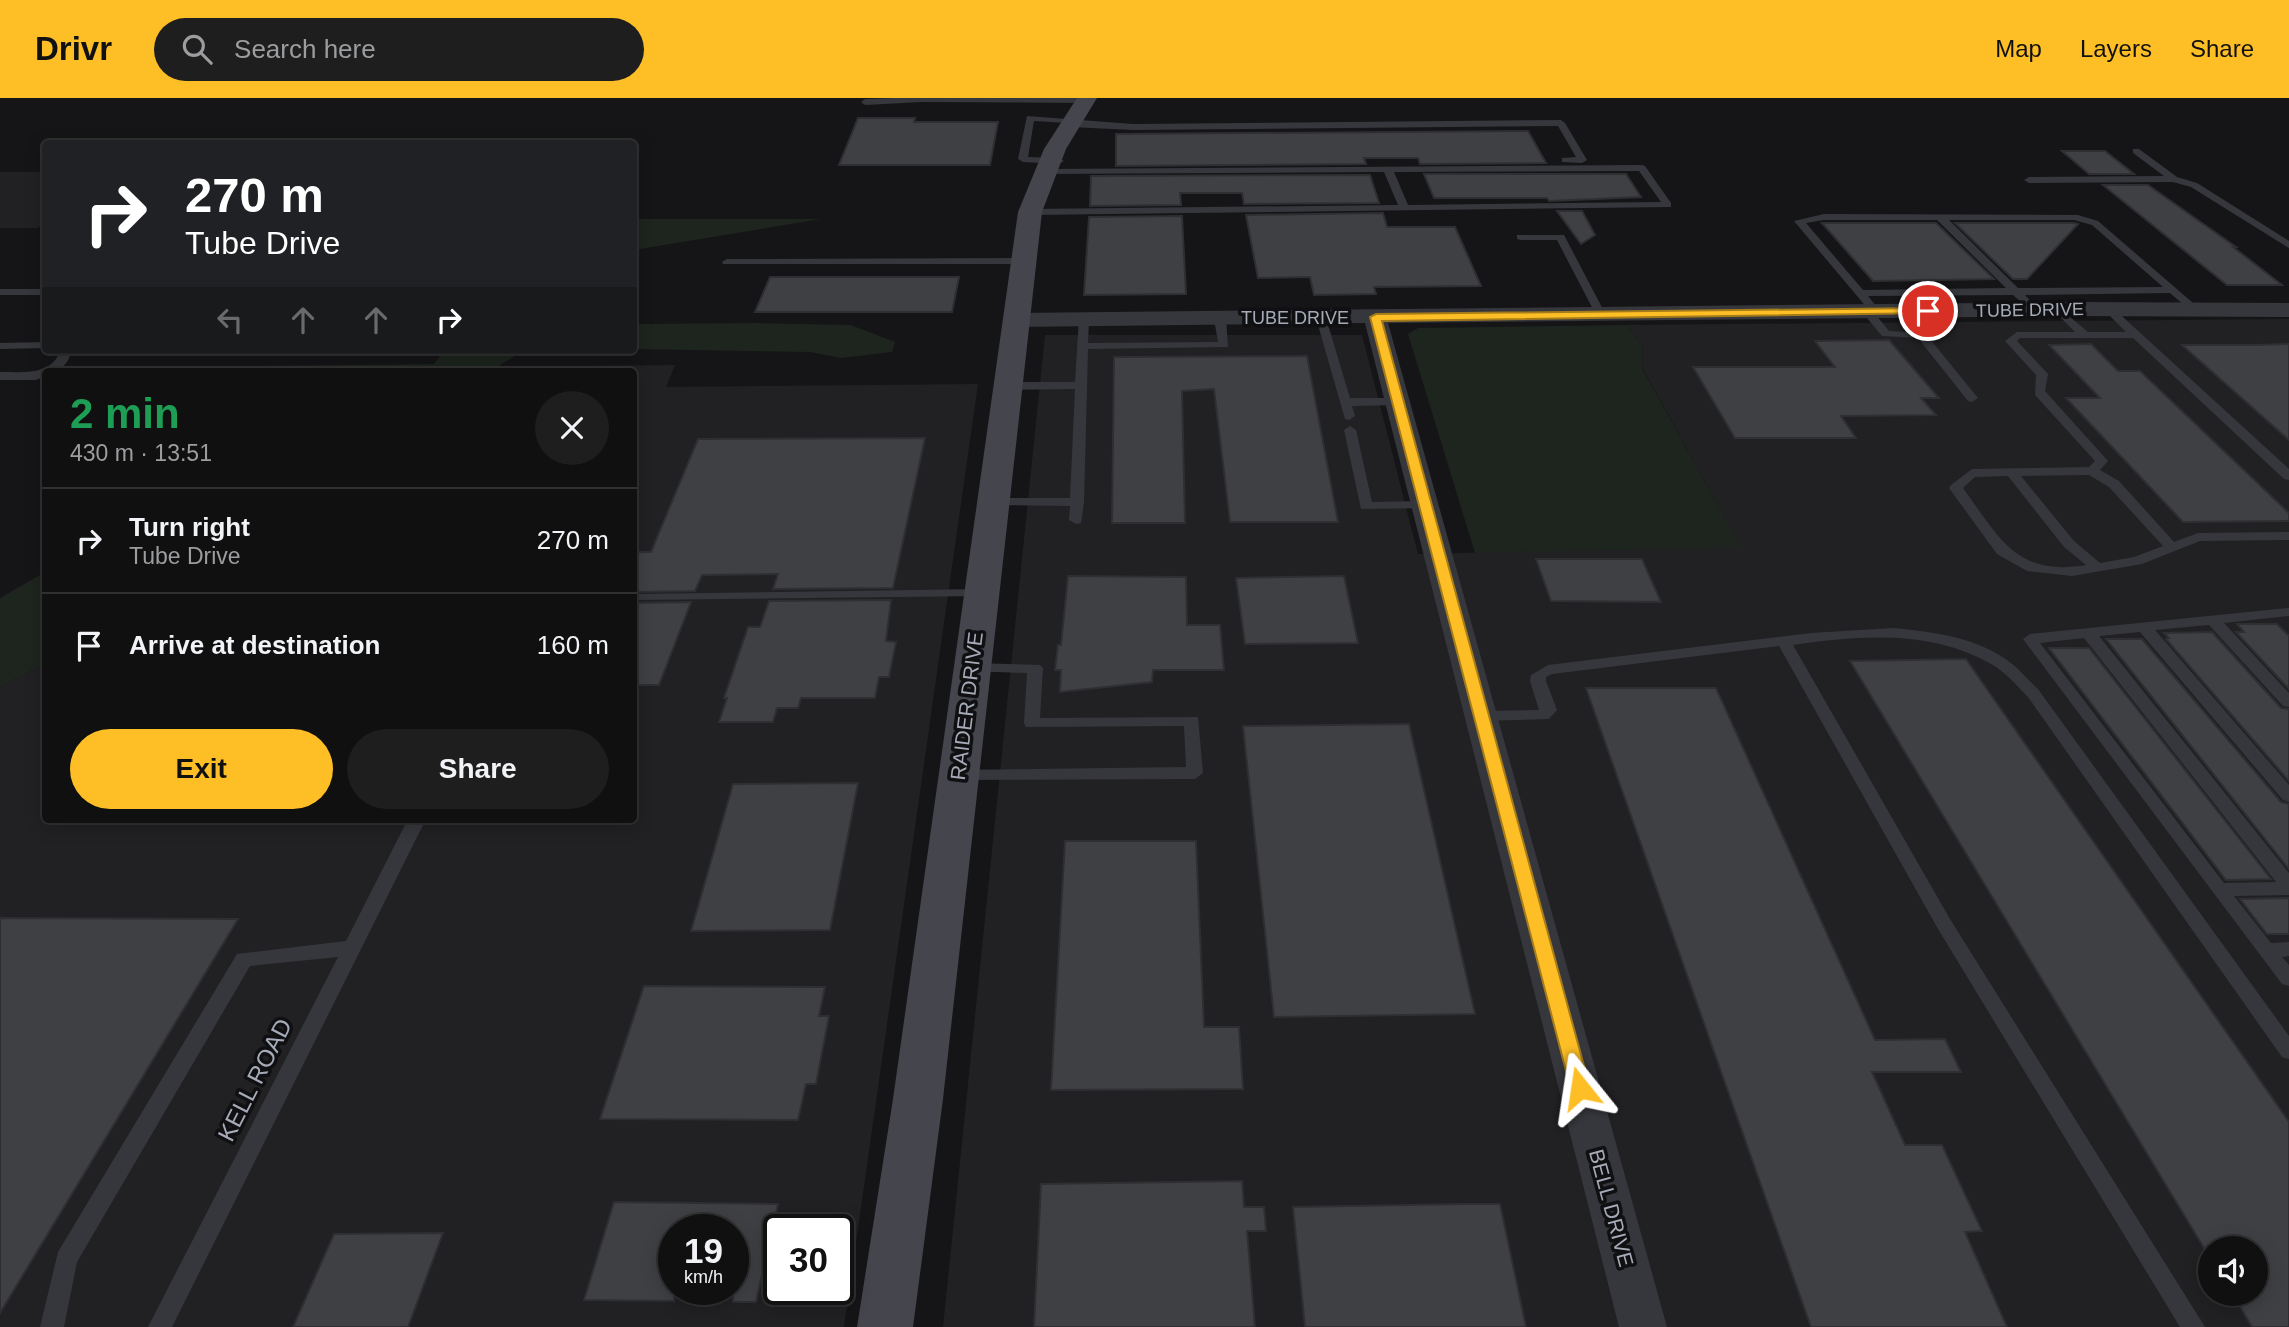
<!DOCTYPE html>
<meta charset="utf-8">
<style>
body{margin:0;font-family:Helvetica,sans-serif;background:#1e1e1f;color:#f1f3f6;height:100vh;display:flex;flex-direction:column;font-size:26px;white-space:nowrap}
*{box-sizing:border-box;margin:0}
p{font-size:23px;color:#9c9d9f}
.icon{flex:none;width:38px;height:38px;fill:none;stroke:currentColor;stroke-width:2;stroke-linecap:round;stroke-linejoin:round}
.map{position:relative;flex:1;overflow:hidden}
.drawer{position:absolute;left:42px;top:270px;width:595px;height:455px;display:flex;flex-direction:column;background:#101011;border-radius:7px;box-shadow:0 4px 18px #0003,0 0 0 2px #303031}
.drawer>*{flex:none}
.guide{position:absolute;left:42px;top:42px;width:595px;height:214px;border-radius:7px;box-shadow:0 4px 18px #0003,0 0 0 2px #303031;background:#202124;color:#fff;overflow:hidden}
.buttons{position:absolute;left:2198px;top:1138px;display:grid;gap:14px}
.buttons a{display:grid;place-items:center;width:70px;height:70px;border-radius:50%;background:#101011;box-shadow:0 4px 18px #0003,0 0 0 2px #303031;font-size:35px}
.speed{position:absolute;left:658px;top:1116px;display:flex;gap:14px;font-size:35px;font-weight:700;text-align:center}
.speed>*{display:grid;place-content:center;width:91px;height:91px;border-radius:50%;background:#101011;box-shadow:0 4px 18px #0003,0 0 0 2px #303031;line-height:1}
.speed small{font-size:18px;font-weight:400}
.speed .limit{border:4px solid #111;border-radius:10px;background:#fff;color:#111}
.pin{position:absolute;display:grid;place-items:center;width:60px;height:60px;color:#fff;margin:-30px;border:4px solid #fff;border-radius:50%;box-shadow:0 2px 7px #0007}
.me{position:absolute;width:77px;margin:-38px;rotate:345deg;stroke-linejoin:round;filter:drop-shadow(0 0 5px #0008)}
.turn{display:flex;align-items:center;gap:24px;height:147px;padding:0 28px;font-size:32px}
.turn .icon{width:91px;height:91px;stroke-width:2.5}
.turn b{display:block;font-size:49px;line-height:60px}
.lanes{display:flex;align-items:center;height:66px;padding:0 28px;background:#0003;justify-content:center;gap:35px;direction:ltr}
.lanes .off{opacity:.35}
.round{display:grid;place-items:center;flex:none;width:74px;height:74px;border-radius:37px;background:#1e1e1f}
.headline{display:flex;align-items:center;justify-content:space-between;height:119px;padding:0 28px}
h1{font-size:42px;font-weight:700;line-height:52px;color:#1e9e55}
.action{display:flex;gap:14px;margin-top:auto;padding:14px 28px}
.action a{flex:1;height:80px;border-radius:42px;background:#febe26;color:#111;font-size:28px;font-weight:700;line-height:80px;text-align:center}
.action a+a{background:#1e1e1f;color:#f1f3f6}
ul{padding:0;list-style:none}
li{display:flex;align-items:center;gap:21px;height:105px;padding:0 28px;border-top:2px solid #303031}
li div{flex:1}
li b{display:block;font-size:26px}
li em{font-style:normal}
header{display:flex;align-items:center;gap:42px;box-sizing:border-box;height:98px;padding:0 35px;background:#febe26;color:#111}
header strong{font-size:33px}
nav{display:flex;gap:38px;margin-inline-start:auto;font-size:24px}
.search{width:490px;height:63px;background:#1e1e1f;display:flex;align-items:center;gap:18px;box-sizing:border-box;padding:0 24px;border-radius:38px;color:#9c9d9f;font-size:26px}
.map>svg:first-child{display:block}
.built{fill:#212124;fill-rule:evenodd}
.green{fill:#1d251e}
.building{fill:#3f4044;stroke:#2f2f33;stroke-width:2}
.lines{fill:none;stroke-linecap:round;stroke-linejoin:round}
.service{fill:#36373c;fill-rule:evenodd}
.minor{fill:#36373c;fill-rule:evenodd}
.secondary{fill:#44454d;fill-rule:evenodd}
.route{fill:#febe26;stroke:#a57c19;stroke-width:2}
.labels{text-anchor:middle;stroke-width:7;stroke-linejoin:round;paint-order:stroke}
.far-street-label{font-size:18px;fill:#a6abb8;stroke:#101012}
.street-label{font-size:21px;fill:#a6abb8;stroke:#101012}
.near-street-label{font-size:24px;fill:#a6abb8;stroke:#101012}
</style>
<header>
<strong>Drivr</strong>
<div class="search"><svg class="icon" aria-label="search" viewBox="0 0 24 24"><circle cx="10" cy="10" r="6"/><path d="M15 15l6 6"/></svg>Search here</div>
<nav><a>Map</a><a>Layers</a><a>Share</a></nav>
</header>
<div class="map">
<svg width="2289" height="1229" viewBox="0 0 2289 1229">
<rect width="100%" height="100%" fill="#151517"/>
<path class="built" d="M0,74H45V124L38,130H0Z
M2289,221V1229H943L1045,237H1362L1418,456L1740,448L1642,269L1643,249L1627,227ZM2210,1150H2256V1195H2210Z
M675,267L666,289L978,286L844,1229H0V589L45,566L46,721H634V273H490L496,269ZM674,1132H733V1192H674ZM779,1132H838V1192H779Z"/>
<path class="green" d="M634,121H821L634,152Z
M756,225L851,227L895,244L892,254L841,260L810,254L634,251V226Z
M1627,227L1643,249L1642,270L1741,449L1475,455L1408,236L1418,230Z
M444,252H610L520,255L490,273H88L92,270L434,266Z
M45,474V566L0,589V500Z"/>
<path class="building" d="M858,20H915L914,24H998L990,67H839Z
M1528,33L1546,65L1420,66L1418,60H1364L1366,66L1116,68V36Z
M2062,53H2105L2134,76H2089Z
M1424,76H1626L1641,99L1549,103L1547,100H1434Z
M1370,77L1379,105L1244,106L1242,95H1180L1181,107L1090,108L1091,78Z
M2103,87H2148L2236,149H2233L2282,187H2227Z
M1557,113H1582L1595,137L1581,146Z
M1383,115L1387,129H1455L1481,188L1374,189L1376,196L1314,197L1310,179L1258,180L1246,117Z
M1182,118L1186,196L1084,197L1089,119Z
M1822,125H1936L1994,181L1873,183Z
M1955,125H2074L2078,126L2027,181H2013Z
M770,179H959L952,214H755Z
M1889,242L1939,300H1921L1936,317L1841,318L1856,340H1735L1693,269H1835L1815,243Z
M2091,246L2118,273H2140L2289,415V423L2183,424L2066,300H2100L2049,247Z
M2289,246V342L2182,247H2256Z
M1307,258L1338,424H1230L1214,291L1182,293L1185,425H1112L1114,259Z
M925,340L893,490L773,491L778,476L702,477L695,493L634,494V454H651L698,341Z
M1536,461H1642L1661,504L1551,503Z
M1068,478L1186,479L1187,527H1220L1224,572H1153L1152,584L1060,594L1061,572H1055L1058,547H1061Z
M1344,478L1358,545L1245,546L1236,480Z
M891,502L886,543L896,544L889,579H879L875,600H801L798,610H777L773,624H719L727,600H724L748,529H760L769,503Z
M634,505L691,504L659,587H634Z
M2237,526H2277L2289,538V591L2236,534H2244Z
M2212,534L2281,610L2289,611V683L2166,541L2169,540L2164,535Z
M2106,541H2142L2281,704L2289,706V771Z
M2049,550H2089L2271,781L2226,782Z
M1966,561L2289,1024V1229H2252L2232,1195H2256V1150H2210V1160L1850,563Z
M1586,590H1716L1875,942L1945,941L1961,974H1872L1905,1047H1942L1982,1133L1965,1134L2007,1229H1811Z
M1409,626L1475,916L1274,919L1243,628Z
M858,685L830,832L691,833L733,686Z
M1065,743H1196L1204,929H1239L1243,991L1051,992Z
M2289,800V836H2267L2240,801Z
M0,820L238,821L0,1215Z
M644,888L825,889L819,918H829L816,986H806L798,1022L600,1021Z
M1242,1083L1244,1109H1264L1266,1133H1247L1255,1229H1034L1041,1086Z
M614,1104L778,1106L756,1204H733V1132H674V1203L584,1202Z
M1465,1106H1500L1526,1229H1305L1293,1109Z
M443,1135L408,1229H293L334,1136Z"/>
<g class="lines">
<path class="service" d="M893,0H1087L1089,2L1085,5L922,4L865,7L861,4L865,1Z
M1027,18L1133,26L1561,22L1565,25L1587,62L1582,65L1562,64V60L1576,59L1558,28L1133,32L1071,29L1067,25L1034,23L1028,59L1059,60L1064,63L1059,66L1023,64L1018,61Z
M2133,51H2139L2177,79L2197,85L2289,143V150L2191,89L2173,84L2029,85L2024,82L2029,79L2164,78L2133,55Z
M1642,67L1645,68L1671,105V109L1030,117L1025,114L1030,111L1398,107L1384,74L1043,76V72L1046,71ZM1639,73L1661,104L1408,107L1394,74Z
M1824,116L2078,117L2098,123L2200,211L2191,213L2170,195L2025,197L2038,211L2033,214L2013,197L1868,198L1881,214L1876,217L1889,233L1925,235L1978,300L1972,304L1968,303L1918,240L1882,238L1862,214L1868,211L1794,123ZM1824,122H1937L2006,190L1863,192L1806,125ZM1949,122H2074L2092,127L2163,189L2018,190Z
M1517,137H1564L1606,217L1605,219L1596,217L1557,142H1521L1517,141Z
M727,161L1023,160L1028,163L1023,166H723L722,164Z
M0,191H46V197H0Z
M2057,208L2088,234H2126L2103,211L2112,209L2289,371V382L2284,381L2133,240H2020L2017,243L2048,276L2045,293L2108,363L2100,372L2119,383L2174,444L2198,435L2289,434V442L2200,443L2142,466L2072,478L2027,473L1997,456L1949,390L1951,387L1972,371L2089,369L2095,363L2035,297L2036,277L2005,243L2017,234H2075L2052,211ZM2089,377L2109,389L2163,448L2134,459L2100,465L2074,443L2021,378ZM2008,378L2064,449L2086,467C2016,479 1999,439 1963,390L1975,379Z
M1321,217L1326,220L1350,300H1398L1404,304L1402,307L1352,308L1355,318L1349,322L1345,321L1316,220Z
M1220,218L1226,221L1228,249L1088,251L1084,404L1081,425L1076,426L1069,422L1070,408L987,407V401L992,400H1070L1075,291L1006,292L1000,288L1006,284H1075L1079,220L1089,222L1088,245L1218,244L1214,221Z
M46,244V250L0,251V245Z
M60,252H72C68,267 61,273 46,273V278L36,282H0V274C22,274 53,278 60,252Z
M1350,328L1356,332L1372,404L1425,403L1430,404V410L1361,411L1344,332Z
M981,491L986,492L988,495L986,498L634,502V497L639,496Z
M2289,510V518L2224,525L2289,595V609L2283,608L2209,527L2155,532L2289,687V704L2283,702L2140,534L2099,538L2289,775V797L2234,798L2271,845L2289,844V858L2282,859L2289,867V888L2282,886L2023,541L2030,536ZM2084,540L2276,784L2224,785L2040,545Z
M1893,530C1933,534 1978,539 2011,565C2021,573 2029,583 2038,591L2289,938V961L2282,959L2028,599C2018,589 2008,577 1996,569C1935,531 1861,537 1793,547L1950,821L2205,1229H2180L1938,831L1779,548L1552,576L1546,579V583L1557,612L1549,621L1481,623L1473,618L1481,613L1539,612L1530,583L1531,577L1548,567L1811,535Z
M971,565L1040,567L1043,570L1040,620L1198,619L1203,675L1195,681L952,682L950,678L952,674L958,672L1186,669L1184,628L1026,629L1024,625L1027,575L966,573L963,570Z
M408,721H426L172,1229H148L338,859L250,868L77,1164L64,1229H40L58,1154L237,856L346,843Z"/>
<path class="minor" d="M2074,204L2289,205V219L2074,218L1388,225L1667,1229H1619L1365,225L1015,229L1007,227L1003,222L1007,217L1015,215Z"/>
<path class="secondary" d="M1077,0H1097L1066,51L1042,114L943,1001L913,1229H857L893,1001L1018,114L1044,51Z"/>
</g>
<path class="route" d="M1928,210L1933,213L1932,215L1382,223L1590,990L1587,996L1580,999L1572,996L1370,219L1376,216Z"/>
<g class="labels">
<g class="far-street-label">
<text transform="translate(2030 212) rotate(-1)" y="6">TUBE DRIVE</text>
<text x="1295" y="226">TUBE DRIVE</text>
</g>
<g class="street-label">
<text transform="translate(967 608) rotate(-83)" y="7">RAIDER DRIVE</text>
<text transform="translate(1611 1110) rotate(75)" y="7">BELL DRIVE</text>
</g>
<g class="near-street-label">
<text transform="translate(255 982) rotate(-63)" y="8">KELL ROAD</text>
</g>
</g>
</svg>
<div class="buttons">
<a><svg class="icon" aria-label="sound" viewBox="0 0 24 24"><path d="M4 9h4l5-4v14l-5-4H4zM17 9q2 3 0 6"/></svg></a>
</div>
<div class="speed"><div>19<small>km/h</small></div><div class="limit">30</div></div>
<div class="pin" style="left:1928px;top:213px;background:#d93025"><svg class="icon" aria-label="arrive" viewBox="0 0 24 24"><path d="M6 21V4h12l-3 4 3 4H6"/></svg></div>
<svg class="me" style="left:1580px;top:990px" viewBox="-20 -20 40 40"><path d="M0-17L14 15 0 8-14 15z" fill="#febe26" stroke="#fff" stroke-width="4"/></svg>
<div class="guide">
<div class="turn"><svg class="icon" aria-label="right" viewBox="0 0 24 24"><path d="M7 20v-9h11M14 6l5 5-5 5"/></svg><div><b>270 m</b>Tube Drive</div></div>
<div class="lanes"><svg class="icon off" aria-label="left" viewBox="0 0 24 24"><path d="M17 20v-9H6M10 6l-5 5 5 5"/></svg><svg class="icon off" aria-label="ahead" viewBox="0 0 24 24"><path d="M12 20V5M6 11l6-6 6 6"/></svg><svg class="icon off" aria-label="ahead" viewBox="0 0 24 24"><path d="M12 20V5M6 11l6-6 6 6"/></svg><svg class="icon" aria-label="right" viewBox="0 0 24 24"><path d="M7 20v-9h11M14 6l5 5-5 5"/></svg></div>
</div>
<section class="drawer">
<div class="headline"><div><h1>2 min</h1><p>430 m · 13:51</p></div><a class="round"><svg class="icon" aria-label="close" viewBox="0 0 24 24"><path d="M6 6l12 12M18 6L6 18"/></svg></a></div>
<ul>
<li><svg class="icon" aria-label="right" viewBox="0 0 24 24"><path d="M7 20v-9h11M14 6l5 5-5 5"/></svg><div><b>Turn right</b><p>Tube Drive</p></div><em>270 m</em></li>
<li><svg class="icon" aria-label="arrive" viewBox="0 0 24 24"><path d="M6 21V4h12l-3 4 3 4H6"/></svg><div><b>Arrive at destination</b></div><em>160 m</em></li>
</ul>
<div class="action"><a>Exit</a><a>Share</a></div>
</section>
</div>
